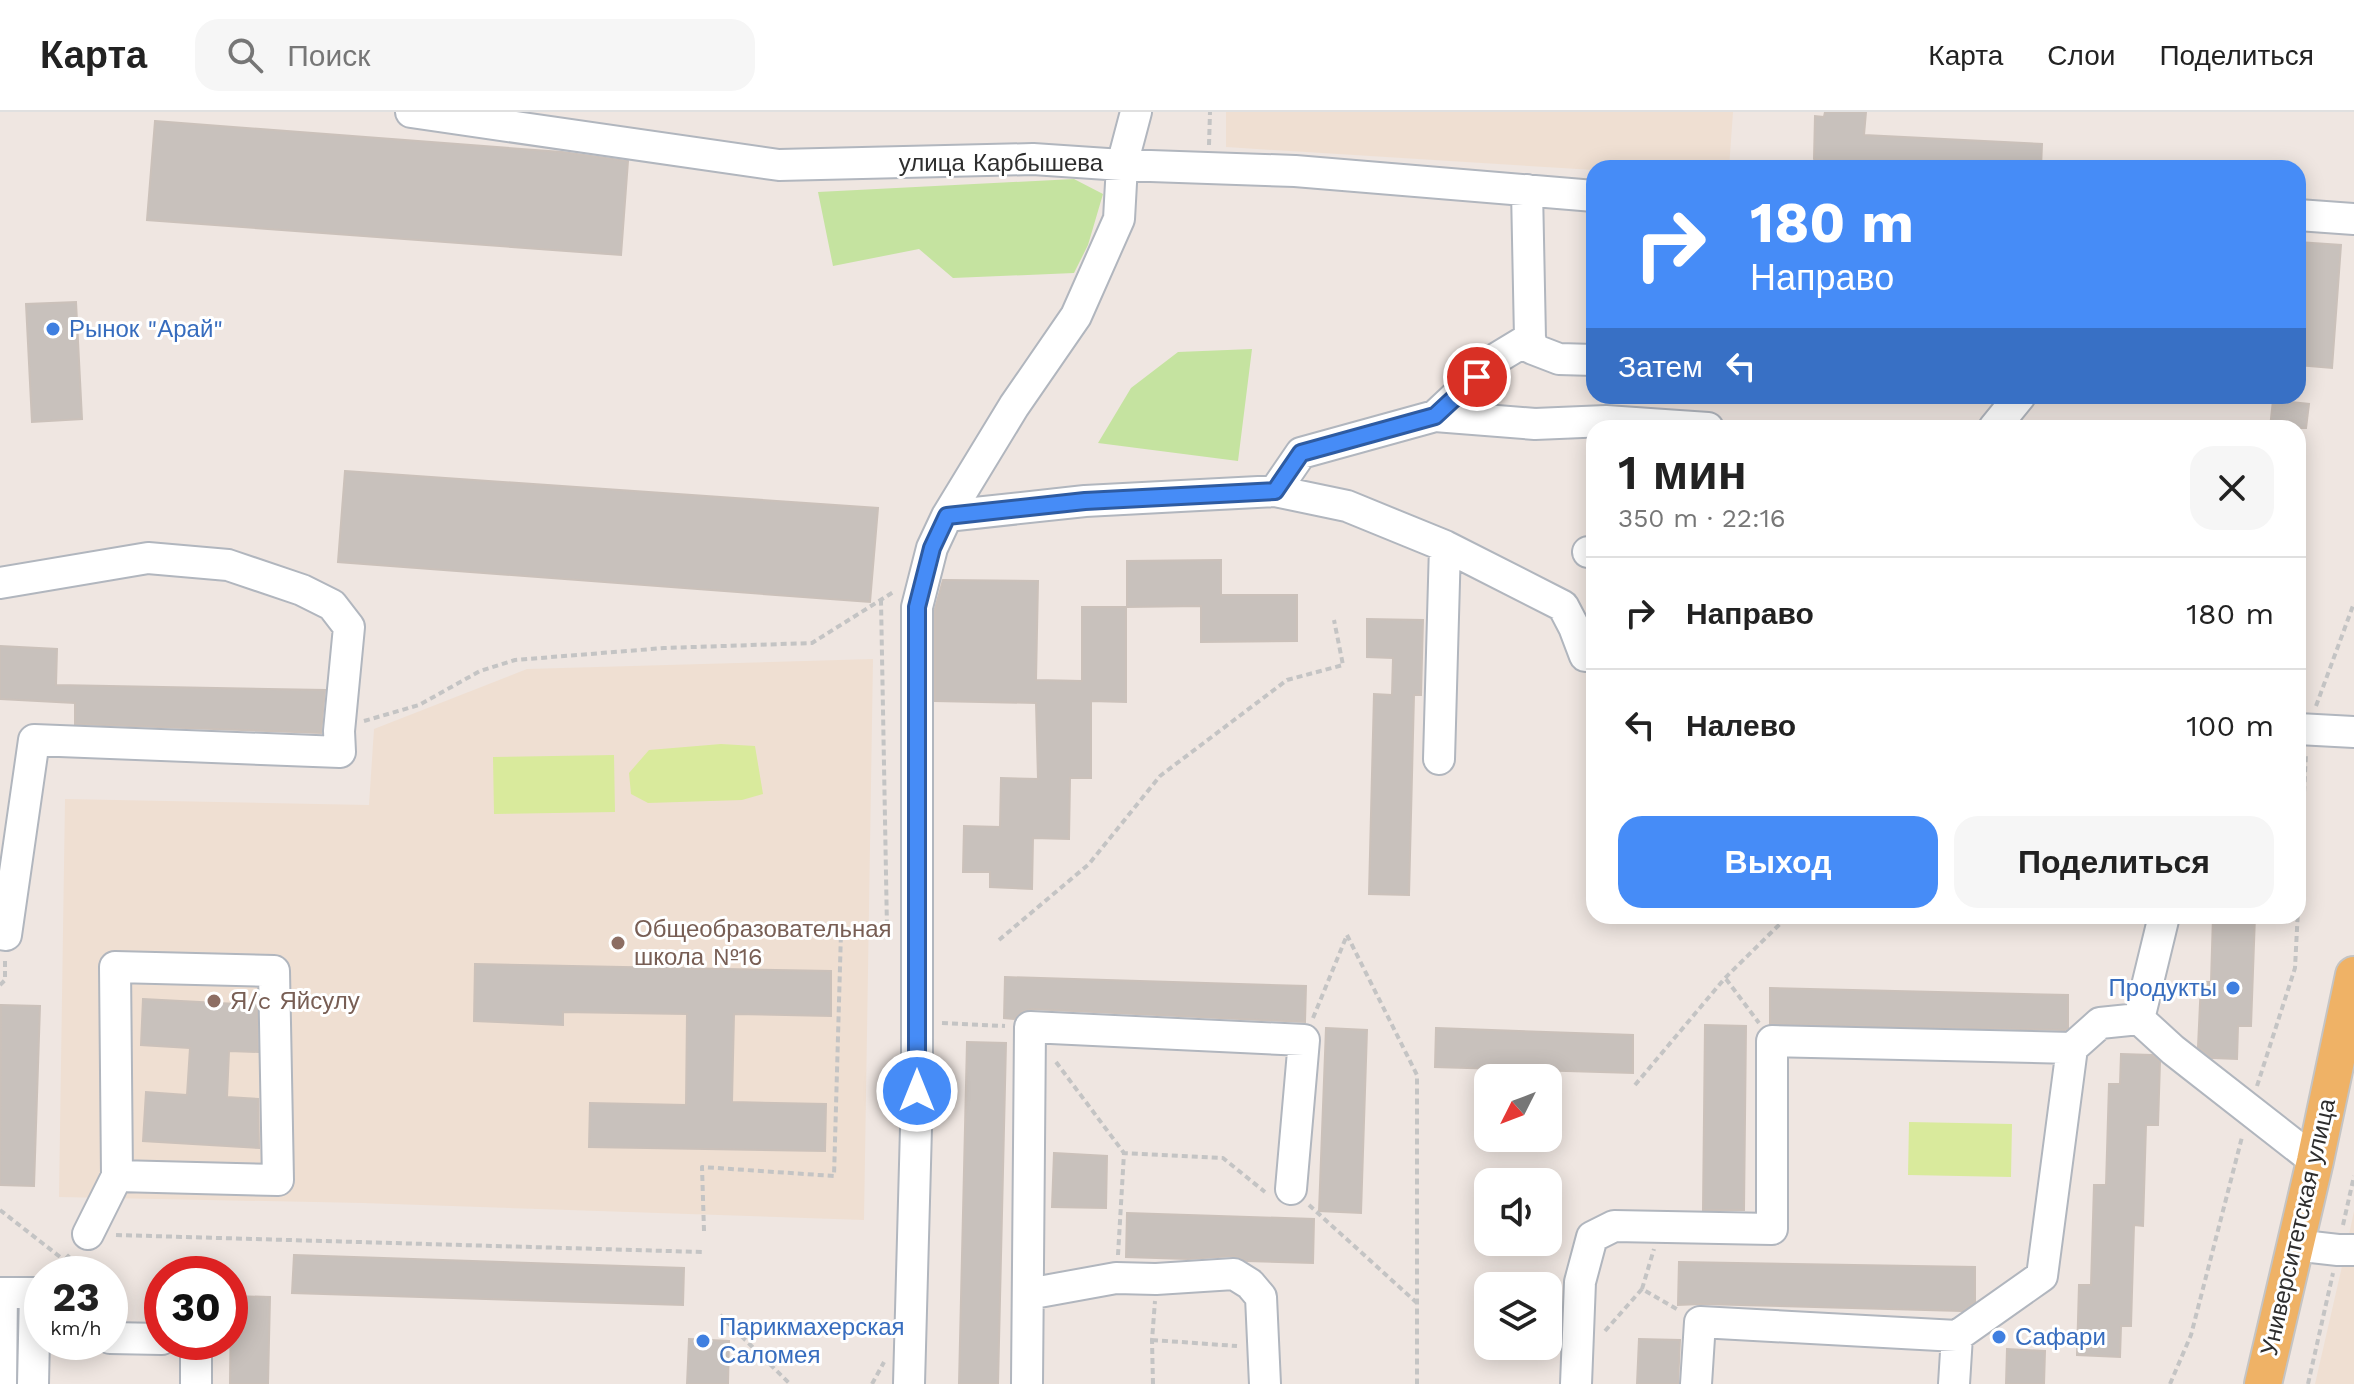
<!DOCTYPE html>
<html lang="ru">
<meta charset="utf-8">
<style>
body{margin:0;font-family:"Work Sans",sans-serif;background:#f6f6f6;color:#222;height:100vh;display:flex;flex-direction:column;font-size:30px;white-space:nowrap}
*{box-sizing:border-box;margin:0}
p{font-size:26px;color:#767676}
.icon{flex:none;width:44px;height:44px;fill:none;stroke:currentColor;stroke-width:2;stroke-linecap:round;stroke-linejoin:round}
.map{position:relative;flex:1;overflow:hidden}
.drawer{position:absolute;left:1586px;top:308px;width:720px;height:504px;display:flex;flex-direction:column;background:#fff;border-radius:24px;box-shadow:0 4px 20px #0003}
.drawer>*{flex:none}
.hud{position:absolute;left:1586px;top:48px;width:720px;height:244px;border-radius:24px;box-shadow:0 4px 20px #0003;background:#468cf7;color:#fff;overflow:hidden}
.needle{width:52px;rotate:228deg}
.controls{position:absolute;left:1474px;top:952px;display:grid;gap:16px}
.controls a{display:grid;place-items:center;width:88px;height:88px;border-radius:16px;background:#fff;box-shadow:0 4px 20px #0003;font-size:40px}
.speed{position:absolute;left:24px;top:1144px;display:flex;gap:16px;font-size:40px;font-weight:700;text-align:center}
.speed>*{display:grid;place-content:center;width:104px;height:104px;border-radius:50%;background:#fff;box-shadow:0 4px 20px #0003;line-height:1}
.speed small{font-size:20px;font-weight:400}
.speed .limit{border:12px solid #d22;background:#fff;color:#111}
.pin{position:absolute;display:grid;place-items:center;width:68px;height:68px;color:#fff;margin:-34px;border:4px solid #fff;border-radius:50%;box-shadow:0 2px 8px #0007}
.me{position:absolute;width:88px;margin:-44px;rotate:0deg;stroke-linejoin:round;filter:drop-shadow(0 0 6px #0008)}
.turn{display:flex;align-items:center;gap:28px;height:168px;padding:0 32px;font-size:36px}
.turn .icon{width:104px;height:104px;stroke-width:2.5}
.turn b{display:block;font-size:56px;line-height:68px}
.then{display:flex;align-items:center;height:76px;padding:0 32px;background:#0003;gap:16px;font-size:30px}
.round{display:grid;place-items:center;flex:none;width:84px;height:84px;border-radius:24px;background:#f6f6f6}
.overview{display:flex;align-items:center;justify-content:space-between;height:136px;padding:0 32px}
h1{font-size:48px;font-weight:600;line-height:60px}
.action{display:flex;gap:16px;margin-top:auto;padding:16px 32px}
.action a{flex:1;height:92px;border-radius:24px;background:#468cf7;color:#fff;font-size:32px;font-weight:600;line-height:92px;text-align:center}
.action a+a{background:#f6f6f6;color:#222}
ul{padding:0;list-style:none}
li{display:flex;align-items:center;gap:24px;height:112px;padding:0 32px;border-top:2px solid #e0e0e0}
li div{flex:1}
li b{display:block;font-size:30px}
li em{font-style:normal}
header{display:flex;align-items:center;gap:48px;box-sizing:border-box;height:112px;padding:0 40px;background:#fff;border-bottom:2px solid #e0e0e0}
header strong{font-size:38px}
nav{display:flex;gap:44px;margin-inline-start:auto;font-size:28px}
.search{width:560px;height:72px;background:#f6f6f6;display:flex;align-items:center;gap:20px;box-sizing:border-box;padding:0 28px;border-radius:24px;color:#767676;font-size:30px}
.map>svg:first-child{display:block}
.education{fill:#efdfd2}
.green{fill:#c5e3a0}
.pitch{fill:#d9ea9c}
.building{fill:#c8c1bc;stroke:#cbc1ba;stroke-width:2}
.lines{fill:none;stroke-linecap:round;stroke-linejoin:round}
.minor-casing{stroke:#b1b6be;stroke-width:34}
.major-casing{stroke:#c4c4c4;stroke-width:40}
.path{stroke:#c4c4c4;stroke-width:4;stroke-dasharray:6 4;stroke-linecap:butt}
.minor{stroke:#fff;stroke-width:30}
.major{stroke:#efb266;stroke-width:36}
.route-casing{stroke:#2e5ba1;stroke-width:20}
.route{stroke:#468cf7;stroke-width:14}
.shop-dot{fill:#3f7fe0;stroke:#fff;stroke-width:3}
.education-dot{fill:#8d6e63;stroke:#fff;stroke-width:3}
.labels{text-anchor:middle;stroke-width:6;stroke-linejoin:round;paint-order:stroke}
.street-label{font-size:24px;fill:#2e2e2e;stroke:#fff}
.shop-label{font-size:24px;fill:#366cbe;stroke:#fff;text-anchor:start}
.education-label{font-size:24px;fill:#785e54;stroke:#fff;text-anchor:start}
</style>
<header>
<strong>Карта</strong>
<div class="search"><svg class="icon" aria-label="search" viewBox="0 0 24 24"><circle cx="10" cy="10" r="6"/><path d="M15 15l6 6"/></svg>Поиск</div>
<nav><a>Карта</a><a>Слои</a><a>Поделиться</a></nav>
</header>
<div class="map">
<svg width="2354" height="1272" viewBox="0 0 2354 1272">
<rect width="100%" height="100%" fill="#efe6e1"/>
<path class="education" d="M1226,0H1733L1729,56H1594V58L1226,35Z
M873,547L864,1108L363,1091L59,1085L65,687L369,693L374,617L527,557Z
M2354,1099V1272H2315L2346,1137Z"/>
<path class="green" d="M1074,67L1103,82L1088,133L1074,161L953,166L919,137L833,154L818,80Z
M1252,237L1238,349L1098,331L1131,276L1178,240Z"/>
<path class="pitch" d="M721,632L755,634L763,682L742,688L648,691L631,682L629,661L649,638Z
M614,643L615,700L494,702L493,645Z
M1909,1010L2012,1012L2011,1065L1908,1063Z"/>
<path class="building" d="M1825,0H1866L1864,23L2042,32L2041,56H1820V48L1814,47L1815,4L1824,5Z
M155,9L562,40L628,49L621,143L147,108Z
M2298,130L2341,133L2332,256L2298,253Z
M76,190L82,307L32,310L26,192Z
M2273,288L2309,292L2306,316H2270Z
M345,359L878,396L870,490L338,450Z
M1221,448V483H1297V529L1201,530V494L1127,495V449Z
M943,468L1038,469L1036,568L1082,569V495H1126V590L1091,589V666H1070L1069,727L1033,726L1032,777L990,775V760H963L964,714L1000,715L1001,666L1038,667L1036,591L935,589V497Z
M1367,507L1423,508L1421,583H1414L1409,783L1369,782L1374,582L1392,583L1393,546L1367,545Z
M0,534L57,537L56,573L325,578L321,621L75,612V591L0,587Z
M2213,804H2255L2251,914H2238L2237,947L2212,946L2198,935L2201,870H2211Z
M475,852L831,859V904L734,902L732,990L826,992L825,1039L589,1035L590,991L686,993L687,902L563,900V913L474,909Z
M1005,865L1306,874L1305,910L1031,897L1021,900L1014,907L1004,906Z
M1770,876L2068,883V916L2065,918L1770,912Z
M143,887L257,893L258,940L229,939L227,985L258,987L259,1036L143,1029L146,980L187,983L190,936L141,933Z
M1,893L40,894L34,1074L0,1073Z
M1705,913L1746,914L1744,1098H1703Z
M1326,916L1367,918L1361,1101L1319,1099Z
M1436,916L1633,923V961L1435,955Z
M967,930L1006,931L998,1272H959Z
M2121,942L2152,943L2160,950L2158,1013H2146L2143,1114L2134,1113L2131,1214H2121L2120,1245L2077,1243L2079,1173H2091L2094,1073H2106L2109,972H2120Z
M1054,1041L1107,1044L1106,1096L1052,1095Z
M1127,1101L1314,1107L1313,1151L1247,1149L1233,1144L1188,1147L1126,1145Z
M294,1143L684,1156L683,1193L292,1181Z
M1679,1150L1975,1155V1190L1962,1199L1701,1192L1678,1193Z
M231,1184L270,1185L268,1272H230Z
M689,1227L729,1229L728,1272H687Z
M1639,1227L1680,1228L1678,1272H1637Z
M2007,1237L2045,1239L2044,1272H2006Z"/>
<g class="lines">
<defs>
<path id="minor" d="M411,0L779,53L1033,47L1122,53L1295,59L1594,84
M1527,78L1530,226L1533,237L1559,247L1594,248
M2298,103L2354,107
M1435,304L1497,246L1530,226
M1994,316L2020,284
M1275,379L1301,341L1435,304L1535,312L1606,309L1708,316
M947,404L1085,389L1275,379L1347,394L1445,434L1563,494L1574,515L1585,544H1594
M1588,440L1594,441
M0,471L148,446L228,453L302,478L332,493L349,515L339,619L340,640L34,628L6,823L0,822
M2298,617L2354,620
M1439,647L1445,434
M2139,907L2173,938L2315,1049
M88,1122L117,1064L115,855L274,859L278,1068L117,1064
M2294,1133L2338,1138H2354
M0,1181H35L33,1272
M1028,1182L1116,1166L1156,1167L1234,1162L1250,1172L1261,1185L1265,1272
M110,1226L162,1227
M1,1272L2,1181
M196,1272V1230
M909,1272L917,979V495L932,436L947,404L1014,294L1076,204L1119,107L1122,53L1136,0
M1027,1272L1030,915L1304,928L1291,1077
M1576,1272L1580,1170L1592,1125L1614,1114L1772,1117V929L2072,936
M1696,1272L1700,1210L1957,1224L2042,1164L2072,936L2100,911L2139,907L2164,804
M1954,1272L1957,1224"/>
<path id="major" d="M2263,1272L2315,1049L2354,863"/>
</defs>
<use href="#minor" class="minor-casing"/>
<use href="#major" class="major-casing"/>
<path class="path" d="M1209,33L1210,0
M2316,594L2354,491
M364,609L419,593L480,559L515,548L664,536L812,531L895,479
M1347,823L1417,963V1272
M999,828L1089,752L1160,664L1287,568L1343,553L1334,508
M1726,867L1759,911
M0,873L5,868V846
M1313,906L1347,823
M942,911L1005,914
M1056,950L1124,1041
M1635,973L1725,866L1788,804
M2257,974L2295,856L2306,642
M1309,1093L1417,1191
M0,1098L64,1148
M2343,1113L2354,1064
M704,1119L702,1055L834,1064L841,820L887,817L881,489
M116,1123L703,1140
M1118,1143L1124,1041L1223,1046L1265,1080
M52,1162L72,1140
M1642,1177L1654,1137
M720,1203L790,1272
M1605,1219L1642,1177L1680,1199
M1152,1228L1237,1234
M872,1272L884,1250
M1153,1272L1152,1228L1155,1189
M2170,1272L2191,1223L2242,1025
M2308,1272L2333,1161"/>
<use href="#minor" class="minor"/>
<use href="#major" class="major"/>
</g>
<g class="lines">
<defs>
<path id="route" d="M917,979V495L932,436L947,404L1085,389L1275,379L1301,341L1435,304L1477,265"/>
</defs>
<use href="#route" class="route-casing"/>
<use href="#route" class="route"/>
</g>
<g class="shop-dot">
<circle cx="53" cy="217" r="8"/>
<circle cx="2233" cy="876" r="8"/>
<circle cx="1999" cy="1225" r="8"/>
<circle cx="703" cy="1229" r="8"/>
</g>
<g class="education-dot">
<circle cx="618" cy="831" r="8"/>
<circle cx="214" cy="889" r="8"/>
</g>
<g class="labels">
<g class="street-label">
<text x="1001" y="59">улица Карбышева</text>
<text transform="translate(2298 1115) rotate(-77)" y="8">Университетская улица</text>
</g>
<g class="shop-label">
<text x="69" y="225">Рынок "Арай"</text>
<text x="2217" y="884" text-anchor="end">Продукты</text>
<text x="719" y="1223">Парикмахерская<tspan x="719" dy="28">Саломея</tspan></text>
<text x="2015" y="1233">Сафари</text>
</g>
<g class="education-label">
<text x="634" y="825">Общеобразовательная<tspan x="634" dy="28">школа №16</tspan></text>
<text x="230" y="897">Я/c Яйсулу</text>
</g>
</g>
</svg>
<div class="controls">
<a><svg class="needle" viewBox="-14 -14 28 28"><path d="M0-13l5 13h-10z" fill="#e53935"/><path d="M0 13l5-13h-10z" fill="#767676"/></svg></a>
<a><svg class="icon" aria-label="sound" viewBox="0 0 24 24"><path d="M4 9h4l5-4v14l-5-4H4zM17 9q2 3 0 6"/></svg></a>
<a><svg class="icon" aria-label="layers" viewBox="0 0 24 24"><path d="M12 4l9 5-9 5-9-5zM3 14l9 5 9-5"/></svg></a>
</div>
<div class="speed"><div>23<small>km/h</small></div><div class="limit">30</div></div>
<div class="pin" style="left:1477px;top:265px;background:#d93025"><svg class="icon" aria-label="arrive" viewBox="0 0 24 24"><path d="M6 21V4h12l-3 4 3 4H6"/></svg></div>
<svg class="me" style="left:917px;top:979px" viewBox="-20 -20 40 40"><circle r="17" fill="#468cf7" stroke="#fff" stroke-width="3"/><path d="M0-11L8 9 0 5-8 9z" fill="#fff"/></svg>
<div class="hud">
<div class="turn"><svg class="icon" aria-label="right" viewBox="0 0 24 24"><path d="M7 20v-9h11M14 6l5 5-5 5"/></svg><div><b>180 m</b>Направо</div></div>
<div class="then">Затем<svg class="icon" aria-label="left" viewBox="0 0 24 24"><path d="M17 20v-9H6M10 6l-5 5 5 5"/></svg></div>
</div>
<section class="drawer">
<div class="overview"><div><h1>1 мин</h1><p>350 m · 22:16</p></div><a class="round"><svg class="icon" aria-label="close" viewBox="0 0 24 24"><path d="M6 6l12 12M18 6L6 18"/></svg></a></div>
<ul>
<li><svg class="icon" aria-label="right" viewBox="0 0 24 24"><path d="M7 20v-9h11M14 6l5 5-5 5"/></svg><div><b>Направо</b></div><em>180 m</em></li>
<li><svg class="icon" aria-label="left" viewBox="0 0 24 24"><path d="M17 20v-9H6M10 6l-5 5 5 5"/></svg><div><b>Налево</b></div><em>100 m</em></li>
</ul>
<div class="action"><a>Выход</a><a>Поделиться</a></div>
</section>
</div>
